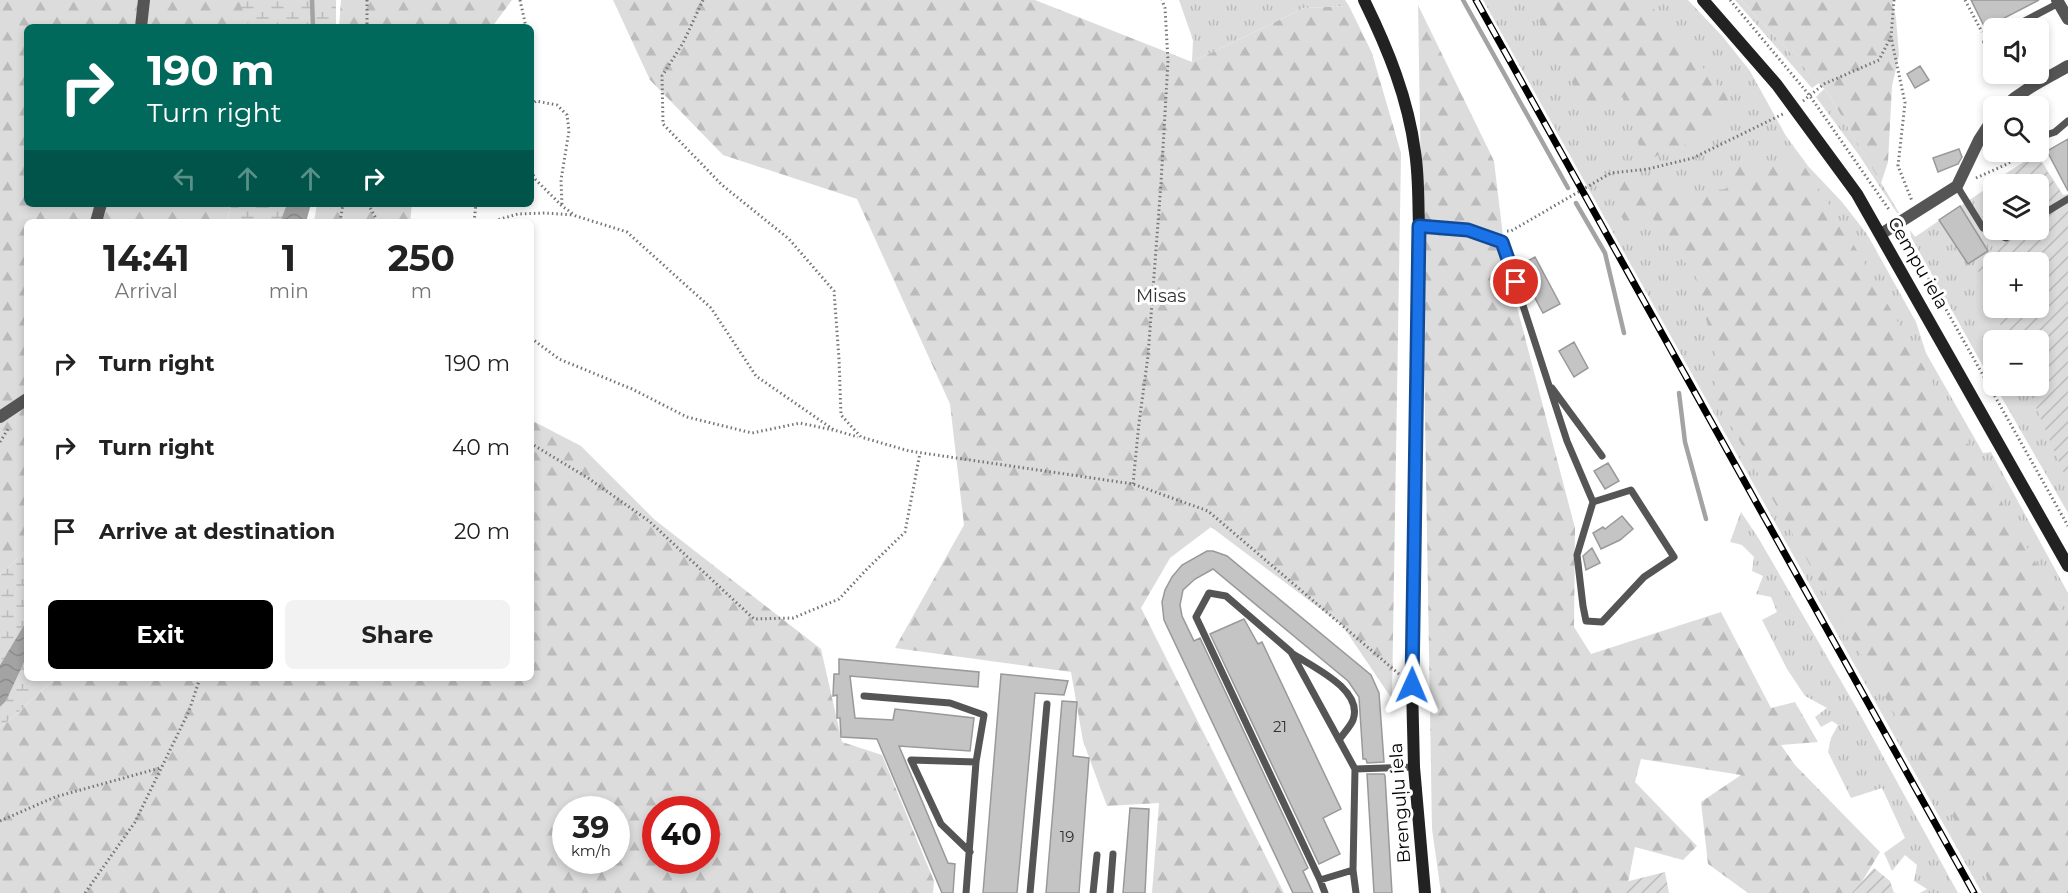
<!DOCTYPE html>
<meta charset="utf-8">
<style>
body{margin:0;font-family:Montserrat,sans-serif;background:#f2f2f2;color:#222;height:100vh;display:flex;flex-direction:column;font-size:22px;white-space:nowrap}
*{box-sizing:border-box;margin:0}
p{font-size:20px;color:#767676}
.icon{flex:none;width:33px;height:33px;fill:none;stroke:currentColor;stroke-width:2;stroke-linecap:round;stroke-linejoin:round}
.map{position:relative;flex:1;overflow:hidden}
.drawer{position:absolute;left:24px;top:219px;width:510px;height:462px;display:flex;flex-direction:column;background:#fff;border-radius:9px;box-shadow:0 3px 9px #0003}
.drawer>*{flex:none}
.top-card{position:absolute;left:24px;top:24px;width:510px;height:183px;border-radius:9px;box-shadow:0 3px 9px #0003;background:#00695c;color:#fff;overflow:hidden}
.buttons{position:absolute;left:1983px;top:18px;display:grid;gap:12px}
.buttons a{display:grid;place-items:center;width:66px;height:66px;border-radius:9px;background:#fff;box-shadow:0 3px 9px #0003;font-size:30px}
.speed{position:absolute;left:552px;top:796px;display:flex;gap:12px;font-size:30px;font-weight:700;text-align:center}
.speed>*{display:grid;place-content:center;width:78px;height:78px;border-radius:50%;background:#fff;box-shadow:0 3px 9px #0003;line-height:1}
.speed small{font-size:15px;font-weight:400}
.speed .limit{border:9px solid #d22;background:#fff;color:#111}
.pin{position:absolute;display:grid;place-items:center;width:51px;height:51px;color:#fff;margin:-26px;border:3px solid #fff;border-radius:50%;box-shadow:0 2px 6px #0007}
.me{position:absolute;width:66px;margin:-33px;rotate:1deg;stroke-linejoin:round;filter:drop-shadow(0 0 4px #0008)}
.turn{display:flex;align-items:center;gap:21px;height:126px;padding:0 24px;font-size:27px}
.turn .icon{width:78px;height:78px;stroke-width:2.5}
.turn b{display:block;font-size:42px;line-height:51px}
.lanes{display:flex;align-items:center;height:57px;padding:0 24px;background:#0003;justify-content:center;gap:30px;direction:ltr}
.lanes .off{opacity:.35}
.eta{display:flex;justify-content:space-evenly;align-items:center;height:102px;text-align:center}
.eta b{font-size:36px;font-weight:700;line-height:42px}
.action{display:flex;gap:12px;margin-top:auto;padding:12px 24px}
.action a{flex:1;height:69px;border-radius:9px;background:#000;color:#fff;font-size:24px;font-weight:700;line-height:69px;text-align:center}
.action a+a{background:#f2f2f2;color:#222}
ul{padding:0;list-style:none}
li{display:flex;align-items:center;gap:18px;height:84px;padding:0 24px}
li div{flex:1}
li b{display:block;font-size:22px}
li em{font-style:normal}
.map>svg:first-child{display:block}
.grass{fill:url(#grass-tufts);fill-rule:evenodd}
.forest{fill:url(#forest-firs);fill-rule:evenodd}
.wetland{fill:url(#wetland-marsh)}
.garden{fill:url(#garden-furrows);fill-rule:evenodd}
.water{fill:url(#water-waves)}
.lines{fill:none;stroke-linecap:round;stroke-linejoin:round}
.stream{stroke:#a3a3a3;stroke-width:4.5}
.building{fill:#c4c4c4;stroke:#999;stroke-width:1.5}
.path{stroke:#777;stroke-width:3;stroke-dasharray:1.5 3;stroke-linecap:butt}
.lane{stroke:#555;stroke-width:7}
.street{stroke:#555;stroke-width:12}
.secondary{stroke:#222;stroke-width:12}
.rail-casing{stroke:#000;stroke-width:7}
.rail{stroke:#fff;stroke-width:4.5;stroke-dasharray:14;stroke-linecap:butt}
.route-casing{stroke:#114b97;stroke-width:15}
.route{stroke:#1a73e8;stroke-width:10}
.labels{text-anchor:middle;stroke-width:6;stroke-linejoin:round;paint-order:stroke}
.number-label{font-size:15px;fill:#313131}
.street-label{font-size:18px;fill:#000;stroke:#fff}
.park-label{font-size:18px;fill:#333;stroke:#fff}
</style>
<div class="map">
<svg width="2068" height="893" viewBox="0 0 2068 893">
<defs>
<pattern id="grass-tufts" width="24" height="20" patternUnits="userSpaceOnUse" patternTransform="scale(1.5)"><rect width="24" height="20" fill="#dcdcdc"/><path d="M3 7l-1-3M5 7V3M7 7l1-3M15 17l-1-3M17 17v-4M19 17l1-3" fill="none" stroke="#bbb"/></pattern>
<pattern id="forest-firs" width="22" height="20" patternUnits="userSpaceOnUse" patternTransform="scale(1.5)"><rect width="22" height="20" fill="#dcdcdc"/><path d="M5 1l3.5 6h-7zM16 11l3.5 6h-7z" fill="#bbb"/></pattern>
<pattern id="wetland-marsh" width="20" height="14" patternUnits="userSpaceOnUse" patternTransform="scale(1.5)"><rect width="20" height="14" fill="#dcdcdc"/><path d="M1 5h8M5 5V1M11 12h8M15 12V8" fill="none" stroke="#bbb"/></pattern>
<pattern id="garden-furrows" width="10" height="10" patternUnits="userSpaceOnUse" patternTransform="scale(1.5)"><rect width="10" height="10" fill="#dcdcdc"/><path d="M-1 1l2-2M0 10L10 0M9 11l2-2" fill="none" stroke="#bbb"/></pattern>
<pattern id="water-waves" width="16" height="10" patternUnits="userSpaceOnUse" patternTransform="scale(1.5)"><rect width="16" height="10" fill="#a3a3a3"/><path d="M0 5q4-4 8 0t8 0" fill="none" stroke="#8b8b8b"/></pattern>
</defs>
<rect width="100%" height="100%" fill="#fff"/>
<path class="grass" d="M1179,0H1345L1349,6L1304,8L1192,62L1193,40Z
M1483,0H1688L1723,37L1750,71L1786,136L1808,166L1842,202L1867,234L1916,322L1926,353L1983,453L1991,452L2068,593V893H1982Z
M1735,0H1741L1819,83L1812,88Z
M1824,89L1828,93L1899,213H1897L1859,155L1816,97Z
M2037,154L2063,195L2068,194V513L1995,386H2038V340H1994L1993,384L1911,237L1910,230L1915,237ZM1994,184H2038V230H1994ZM1994,262H2038V308H1994Z
M1741,512L1759,539L1856,707L1958,893H1920L1927,889L1914,881L1917,865L1905,855L1892,871L1884,853L1905,838L1882,788L1851,798L1828,752L1831,738L1838,725L1832,721L1821,727L1815,717L1827,708L1805,696L1787,669L1762,620L1777,612L1771,597L1756,594L1763,576L1752,571L1754,557L1742,545L1730,542Z"/>
<path class="forest" d="M0,0H282L278,27H27V204H232L226,222H27V550L0,575Z
M341,0H512L492,27H339Z
M613,0H1035L1192,62L1304,8L1349,6L1372,53L1401,153L1392,699L1342,625L1211,527L1170,558L1141,608L1284,893H1152L1159,803L1107,806L1083,741L1071,672L895,648L964,525L950,404L857,199L723,155L650,80Z
M1528,0H1646L1725,94L1733,111L1692,142L1644,161L1623,97L1584,105Z
M1741,0H1892L1896,18L1899,55L1892,86L1888,162L1881,183L1828,93Z
M1418,5L1494,161L1507,269L1575,528L1574,627L1591,654L1721,612L1771,708L1795,702L1818,742L1781,745L1795,765L1880,852L1855,893H1748L1708,864L1701,802L1741,775L1641,759L1635,782L1697,846L1683,860L1635,847L1626,893H1441L1432,829Z
M1734,161H1801L1844,228L2068,619V893H1996L1713,394L1718,367L1696,277L1650,215L1626,223L1615,208L1614,178L1662,175L1688,193L1726,189Z
M317,204H412L410,222H314Z
M531,420L581,446L655,520L821,649L842,742L882,755L934,881L933,893H0V727L13,717L55,678H531ZM566,810H616V861H566ZM656,810H706V861H656Z"/>
<path class="wetland" d="M239,0H336V27H249Z
M232,204H287L280,222H226Z
M27,550V620L0,665V575Z
M27,656V678H55L13,717L0,727V707L6,701Z"/>
<path class="garden" d="M2036,154L2063,197L2068,195V477L2065,476L2027,386H2038V340H2007L1975,264C1990,253 2021,230 2038,230V184H2003L1999,178ZM1994,262H2038V308H1994Z
M1874,868L1890,881L1894,893H1852Z
M1665,872L1669,893H1621V890L1629,881Z"/>
<path class="water" d="M287,204H311L306,222H280Z
M27,620V656L6,701L0,707V665Z"/>
<g class="lines">
<path class="stream" d="M312,0L313,27
M1463,0L1568,188
M1576,203L1605,253L1624,333
M1679,393L1685,442L1706,519"/>
</g>
<path class="building" d="M1971,0H2039L1985,28Z
M1920,66L1929,80L1915,88L1907,74Z
M2068,139V191L2047,151Z
M1959,149L1962,157L1958,164L1938,172L1933,158Z
M1960,206L1988,251L1968,264L1939,220Z
M1535,257L1560,304L1543,313L1518,266Z
M1574,342L1588,368L1574,377L1559,351Z
M1608,463L1619,481L1605,489L1594,471Z
M1622,516L1633,529L1620,540L1601,549L1593,533L1603,527L1605,529Z
M1592,548L1600,563L1586,570L1583,556Z
M1207,551H1213L1227,556L1371,675L1379,693L1384,762L1367,763L1366,759H1363L1359,697L1348,681L1213,569L1195,579L1183,590L1180,605L1182,616L1194,641L1200,638L1308,868L1303,871L1313,893H1293L1164,620L1162,602L1165,590L1172,577L1182,565Z
M1244,619L1258,644L1262,642L1341,809L1323,818L1340,854L1319,864L1210,634Z
M839,659L979,672L978,687L850,676L855,718L893,720L895,709L974,718L970,751L899,746L948,863L955,864L953,893H942L877,739L841,737L840,718H837V695L833,696L834,674H839Z
M1001,674L1068,681L1064,695L1035,693L1017,893H983Z
M1062,701L1077,702L1073,756L1089,758L1079,893H1046Z
M1367,774H1384L1385,776L1392,893H1374Z
M1130,808L1149,809L1145,893H1123Z"/>
<g class="lines">
<path class="path" d="M367,0V27
M520,0L526,27
M703,0L683,43L662,76L663,124L722,185L789,239L834,291L839,359L841,415L861,437L909,451L1133,484L1208,511L1399,674
M1730,0L1810,96L1890,211
M1894,0L1891,37L1905,103L1898,166L1912,201
M1965,0L1982,32
M2003,74L2009,85
M1803,101L1824,84L1879,60L1891,37
M531,105L536,101L557,105L567,115L569,131L561,180L562,206
M531,171L536,180L562,206L576,216L627,232L711,308L756,376L834,430L858,437
M1976,178L2005,165L2028,152
M368,204L378,222
M340,222L343,204
M474,222L476,204
M490,222L518,214L545,213L574,215
M1507,231H1511L1611,173L1648,169L1693,158L1783,114
M1904,235L2068,526
M531,338L559,359L632,389L687,417L752,433L800,423L833,430
M0,442L8,429
M531,442L535,446L588,478L649,521L754,619L793,618L839,599L867,569L905,532L920,453
M1133,484L1139,423L1148,356L1161,183L1168,61L1165,8L1162,0
M0,821L55,797L160,768
M85,893L135,822L189,711L200,678"/>
<path class="lane" d="M2011,28L2059,3
M1986,42L1994,38
M2038,132L2046,135L2055,132L2068,121
M1957,186L1983,228L2006,238L2019,230
M2038,217L2068,199
M1419,226L1468,230L1502,241L1567,441L1593,502L1631,490L1674,557L1644,577L1602,622L1586,621L1583,606L1577,555L1593,502
M1552,388L1602,456
M1293,654C1313,667 1364,690 1353,720C1350,727 1343,734 1339,740
M864,696L950,703L984,715L976,762L966,893
M1355,769L1353,870L1320,880L1196,617L1209,593L1226,596L1291,652L1355,769L1414,767
M970,852L941,824L911,760L976,762
M1353,870L1356,893
M1320,880L1325,893
M1030,893L1047,704
M1093,893L1097,855
M1110,893L1113,854"/>
<path class="street" d="M2057,0L2068,19
M141,27L144,0
M2005,106C2024,89 2046,79 2068,66
M96,222L101,204
M1881,234L1957,186L1979,140L1994,117
M0,417L27,399"/>
<path class="secondary" d="M1364,0C1388,49 1408,98 1415,152C1419,177 1418,202 1419,226L1412,685L1414,767L1425,893
M1703,0L1777,85L1857,194L2068,566"/>
<defs>
<path id="rail" d="M1476,0L1974,893"/>
</defs>
<use href="#rail" class="rail-casing"/>
<use href="#rail" class="rail"/>
</g>
<g class="lines">
<defs>
<path id="route" d="M1412,685L1419,226L1468,230L1502,242L1516,282"/>
</defs>
<use href="#route" class="route-casing"/>
<use href="#route" class="route"/>
</g>
<g class="labels">
<g class="number-label">
<text x="1280" y="732">21</text>
<text x="1067" y="842">19</text>
</g>
<g class="street-label">
<text transform="translate(1918 263) rotate(60)" y="6">Cempu iela</text>
<text transform="translate(1400 803) rotate(-94)" y="6">Brenguļu iela</text>
</g>
<g class="park-label">
<text x="1161" y="302">Misas</text>
</g>
</g>
</svg>
<div class="buttons">
<a><svg class="icon" aria-label="sound" viewBox="0 0 24 24"><path d="M4 9h4l5-4v14l-5-4H4zM17 9q2 3 0 6"/></svg></a>
<a><svg class="icon" aria-label="search" viewBox="0 0 24 24"><circle cx="10" cy="10" r="6"/><path d="M15 15l6 6"/></svg></a>
<a><svg class="icon" aria-label="layers" viewBox="0 0 24 24"><path d="M12 4l9 5-9 5-9-5zM3 14l9 5 9-5"/></svg></a>
<a>+</a>
<a>−</a>
</div>
<div class="speed"><div>39<small>km/h</small></div><div class="limit">40</div></div>
<div class="pin" style="left:1516px;top:282px;background:#d93025"><svg class="icon" aria-label="arrive" viewBox="0 0 24 24"><path d="M6 21V4h12l-3 4 3 4H6"/></svg></div>
<svg class="me" style="left:1412px;top:685px" viewBox="-20 -20 40 40"><path d="M0-17L14 15 0 8-14 15z" fill="#1a73e8" stroke="#fff" stroke-width="4"/></svg>
<div class="top-card">
<div class="turn"><svg class="icon" aria-label="right" viewBox="0 0 24 24"><path d="M7 20v-9h11M14 6l5 5-5 5"/></svg><div><b>190 m</b>Turn right</div></div>
<div class="lanes"><svg class="icon off" aria-label="left" viewBox="0 0 24 24"><path d="M17 20v-9H6M10 6l-5 5 5 5"/></svg><svg class="icon off" aria-label="ahead" viewBox="0 0 24 24"><path d="M12 20V5M6 11l6-6 6 6"/></svg><svg class="icon off" aria-label="ahead" viewBox="0 0 24 24"><path d="M12 20V5M6 11l6-6 6 6"/></svg><svg class="icon" aria-label="right" viewBox="0 0 24 24"><path d="M7 20v-9h11M14 6l5 5-5 5"/></svg></div>
</div>
<section class="drawer">
<div class="eta">
<div><b>14:41</b><p>Arrival</p></div>
<div><b>1</b><p>min</p></div>
<div><b>250</b><p>m</p></div>
</div>
<ul>
<li><svg class="icon" aria-label="right" viewBox="0 0 24 24"><path d="M7 20v-9h11M14 6l5 5-5 5"/></svg><div><b>Turn right</b></div><em>190 m</em></li>
<li><svg class="icon" aria-label="right" viewBox="0 0 24 24"><path d="M7 20v-9h11M14 6l5 5-5 5"/></svg><div><b>Turn right</b></div><em>40 m</em></li>
<li><svg class="icon" aria-label="arrive" viewBox="0 0 24 24"><path d="M6 21V4h12l-3 4 3 4H6"/></svg><div><b>Arrive at destination</b></div><em>20 m</em></li>
</ul>
<div class="action"><a>Exit</a><a>Share</a></div>
</section>
</div>
